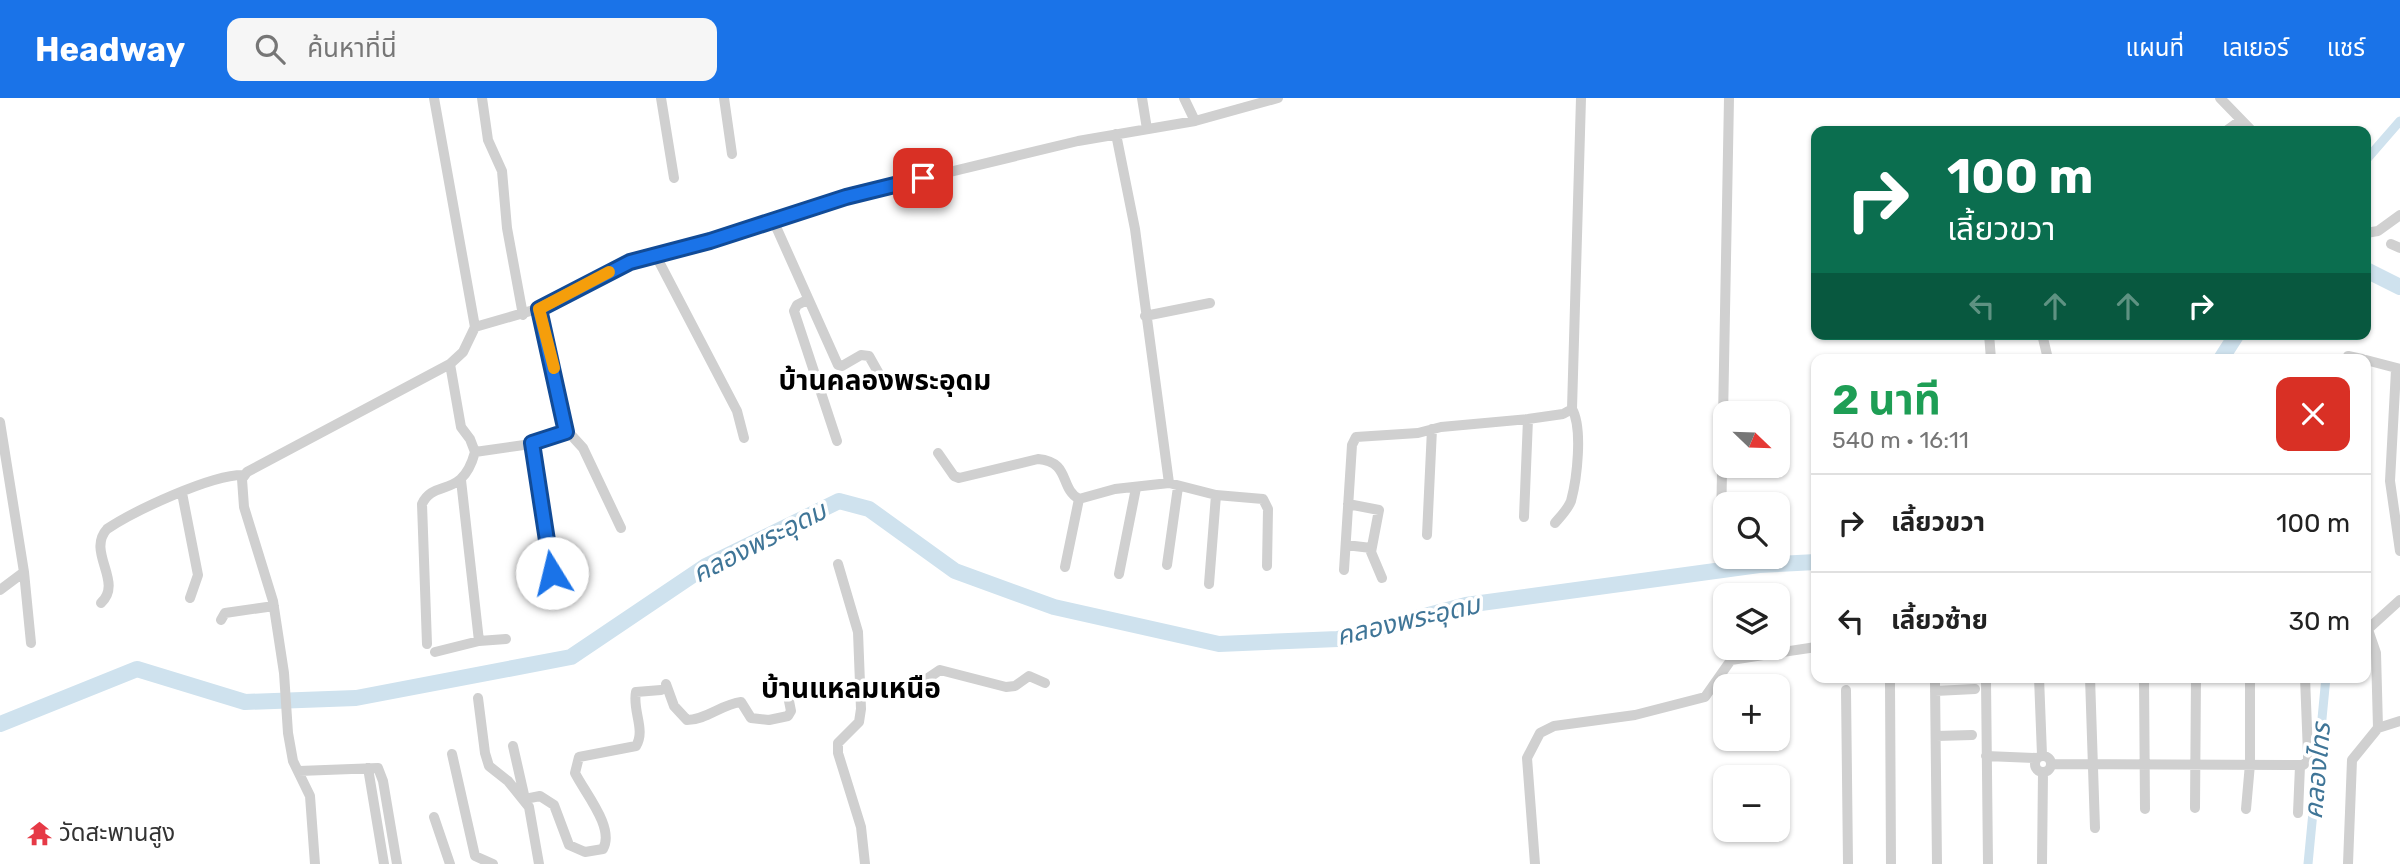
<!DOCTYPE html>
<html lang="th">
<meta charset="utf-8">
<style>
body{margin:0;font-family:Rubik,"Noto Sans Thai",sans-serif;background:#f6f6f6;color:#222;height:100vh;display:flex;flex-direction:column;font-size:26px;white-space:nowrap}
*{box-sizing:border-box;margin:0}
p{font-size:23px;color:#767676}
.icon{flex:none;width:38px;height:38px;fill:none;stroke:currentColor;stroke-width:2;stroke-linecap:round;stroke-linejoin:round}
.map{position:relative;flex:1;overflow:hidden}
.details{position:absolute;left:1811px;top:256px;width:560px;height:329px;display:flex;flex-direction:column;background:#fff;border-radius:14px;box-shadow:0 2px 5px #0004}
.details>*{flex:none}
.banner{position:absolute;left:1811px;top:28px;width:560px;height:214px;border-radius:14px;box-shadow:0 2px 5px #0004;background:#0b6e4f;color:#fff;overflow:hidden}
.needle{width:46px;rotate:113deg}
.fabs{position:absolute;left:1713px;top:303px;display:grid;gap:14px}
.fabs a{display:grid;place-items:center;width:77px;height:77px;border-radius:14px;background:#fff;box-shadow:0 2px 5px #0004;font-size:35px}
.pin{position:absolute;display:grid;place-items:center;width:60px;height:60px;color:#fff;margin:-30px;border-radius:14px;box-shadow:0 4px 10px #0006}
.me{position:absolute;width:77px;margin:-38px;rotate:351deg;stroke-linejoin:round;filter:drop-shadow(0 0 5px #0008)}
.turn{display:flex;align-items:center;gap:24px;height:147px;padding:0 21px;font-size:32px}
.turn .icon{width:91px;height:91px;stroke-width:2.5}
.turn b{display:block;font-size:49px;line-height:60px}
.lanes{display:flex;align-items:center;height:66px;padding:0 21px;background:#0003;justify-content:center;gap:35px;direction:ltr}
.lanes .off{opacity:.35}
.round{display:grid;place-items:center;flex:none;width:74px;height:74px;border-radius:14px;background:#f6f6f6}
.overview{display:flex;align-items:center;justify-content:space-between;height:119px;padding:0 21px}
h1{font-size:42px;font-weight:700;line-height:52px;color:#1e9e55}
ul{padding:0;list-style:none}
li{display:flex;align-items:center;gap:21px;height:98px;padding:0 21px;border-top:2px solid #e0e0e0}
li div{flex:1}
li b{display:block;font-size:26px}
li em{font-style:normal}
header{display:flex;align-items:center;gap:42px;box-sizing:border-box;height:98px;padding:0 35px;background:#1a73e8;color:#fff}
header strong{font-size:33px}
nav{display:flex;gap:38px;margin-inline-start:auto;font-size:24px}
.search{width:490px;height:63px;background:#f6f6f6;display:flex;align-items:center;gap:18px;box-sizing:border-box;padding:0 24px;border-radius:14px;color:#767676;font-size:26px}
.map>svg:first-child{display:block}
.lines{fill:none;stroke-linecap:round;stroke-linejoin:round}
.canal{stroke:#cfe2ee;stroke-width:9}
.river{stroke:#cfe2ee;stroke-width:16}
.minor{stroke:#d0d0d0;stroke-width:10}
.route-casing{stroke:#114b97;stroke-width:18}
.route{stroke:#1a73e8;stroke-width:12}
.slow{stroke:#f59e0b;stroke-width:12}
.labels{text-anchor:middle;stroke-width:7;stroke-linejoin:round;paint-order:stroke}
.poi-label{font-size:24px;fill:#333;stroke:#fff;text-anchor:start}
.water-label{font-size:26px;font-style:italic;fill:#3f7597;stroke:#fff}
.quarter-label{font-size:28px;font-weight:bold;fill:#000;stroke:#fff}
</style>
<header>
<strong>Headway</strong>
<div class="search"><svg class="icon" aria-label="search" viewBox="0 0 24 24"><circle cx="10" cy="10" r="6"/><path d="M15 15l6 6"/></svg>ค้นหาที่นี่</div>
<nav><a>แผนที่</a><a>เลเยอร์</a><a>แชร์</a></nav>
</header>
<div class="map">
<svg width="2400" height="766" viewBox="0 0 2400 766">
<rect width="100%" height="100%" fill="#fff"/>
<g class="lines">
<path class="canal" d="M2366,62L2400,23
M2308,766L2326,579"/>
<path class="river" d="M2366,172L2400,189
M2221,261L2237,236
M0,626L137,571L245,604L356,600L571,559L706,468L839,403L869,411L955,473L1054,509L1219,546L1338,541L1466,507L1759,467L1816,464"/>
<path class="minor" d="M482,0L488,42L502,73L507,130L523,217
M661,0L674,80
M724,0L732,56
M1142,0L1147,31
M1184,0L1195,23
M2220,0L2252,33
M2226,33L2241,22
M1116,36L1135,131L1169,385
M773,122L838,267L842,268L861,257L869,258L887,290
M2366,135L2378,133L2400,117
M2391,146L2400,150
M655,156L737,313L744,340
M807,202L797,207L794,213L837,343
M539,211L566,334
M1145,218L1210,205
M475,229L544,209L630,164L710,143L846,99L1078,43L1195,23L1278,0
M1989,236L1991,261
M2042,236L2048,261
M2348,258L2362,261
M2366,262L2400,271
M450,266L461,329L470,341L475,354L538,345L560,335L572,338L583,350L621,430
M2396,272L2390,383L2400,453
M0,324L24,474L31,545
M532,345L552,475
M938,355L954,378L959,380L1038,361C1071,364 1059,390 1079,401L1115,391L1169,385L1216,397L1263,401L1268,411L1267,468
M461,382L479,543L506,541
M182,395L198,477L190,500
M1348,406L1379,412L1371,454L1382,480
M1524,419L1528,321
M1555,425C1561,418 1568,411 1571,403C1577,381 1583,330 1572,311
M1721,428L1729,0
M1427,437L1432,331
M1346,447L1371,450
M838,466L858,534L861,611L859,624L838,645V655L861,729L865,766
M1167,467L1178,389
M1065,469L1079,401
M1344,472L1352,347L1356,339L1418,335L1441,329L1528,321L1563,316L1572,311L1581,0
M1119,476L1136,390
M1209,486L1216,397
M0,492L24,474
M101,505C124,484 86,454 107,431C134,413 212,376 244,377
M221,522L225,515L274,508
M2366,526L2376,555L2378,630
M2368,531L2400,502
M427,546L422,406C434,380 462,402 475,354
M435,554L479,543
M2039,579L2042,657
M2090,579L2095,730
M2144,579L2145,711
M1986,583L1988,766
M1890,584L1891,766
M1935,584L1937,766
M666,586L674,608L687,622C706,622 722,606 741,604L751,620L769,622L788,618L791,613L788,598L795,593L859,596L915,589L940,572L1006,589L1015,588L1029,578L1045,585
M1846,592L1848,766
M1935,593L1975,591
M478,600L485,655L489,668L508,683L529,709L539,766
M1936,638L1972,637
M513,648L525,701L540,698L554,707L569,747L585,754L603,751C615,730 585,695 575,675L579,659L636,648C646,632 632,612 636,594L661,592
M452,656L475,758L493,766
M2035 666a8 8 0 1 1 16 0a8 8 0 1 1-16 0Z
M1986,658L2037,660
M2051,666L2303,667L2308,663V656L2305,579
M368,670L384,766
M299,673L378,670L383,683L397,766
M2195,710L2196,579
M2246,711L2250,666V579
M2298,715L2300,668
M434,719L450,766
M315,766L310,698L293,663L288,635L284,575L273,503L244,409L242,381L247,374L450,266L463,254L475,229L434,0
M1535,766L1527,660L1540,635L1554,628L1635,617L1705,599L1731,562L1816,549
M2042,766L2043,674
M2348,766L2352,662L2378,630L2400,623"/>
</g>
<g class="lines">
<defs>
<path id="route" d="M552,475L532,345L566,334L539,211L630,164L710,143L846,99L923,80"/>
</defs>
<use href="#route" class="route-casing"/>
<use href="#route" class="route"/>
<path class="slow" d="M554,270L539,211L609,174"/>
</g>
<defs>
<symbol id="temple-bare" viewBox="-9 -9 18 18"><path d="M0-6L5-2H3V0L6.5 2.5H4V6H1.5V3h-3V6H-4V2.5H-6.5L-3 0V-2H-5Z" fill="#e63946" stroke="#fff" stroke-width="2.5" paint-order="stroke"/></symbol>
</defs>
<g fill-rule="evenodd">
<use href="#temple-bare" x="22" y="718" width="35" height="35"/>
</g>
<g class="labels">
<g class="poi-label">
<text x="59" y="743">วัดสะพานสูง</text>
</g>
<g class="water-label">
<text transform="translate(759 444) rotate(-27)" y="9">คลองพระอุดม</text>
<text transform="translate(1408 522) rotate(-13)" y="9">คลองพระอุดม</text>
<text transform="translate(2317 673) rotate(-85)" y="9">คลองไทร</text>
</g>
<g class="quarter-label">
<text x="885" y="292">บ้านคลองพระอุดม</text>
<text x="851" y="600">บ้านแหลมเหนือ</text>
</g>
</g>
</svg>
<div class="fabs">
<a><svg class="needle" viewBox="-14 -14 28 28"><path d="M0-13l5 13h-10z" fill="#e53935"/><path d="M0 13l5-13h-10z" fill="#767676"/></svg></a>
<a><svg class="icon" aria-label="search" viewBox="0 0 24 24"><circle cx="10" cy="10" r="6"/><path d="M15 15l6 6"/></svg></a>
<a><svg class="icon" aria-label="layers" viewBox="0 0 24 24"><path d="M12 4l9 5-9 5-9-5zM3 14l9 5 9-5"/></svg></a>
<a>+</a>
<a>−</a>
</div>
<div class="pin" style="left:923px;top:80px;background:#d93025"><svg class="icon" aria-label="arrive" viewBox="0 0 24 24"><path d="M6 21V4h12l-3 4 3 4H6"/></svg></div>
<svg class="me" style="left:552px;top:475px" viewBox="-20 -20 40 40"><circle r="19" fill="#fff"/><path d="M0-13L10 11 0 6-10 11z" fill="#1a73e8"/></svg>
<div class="banner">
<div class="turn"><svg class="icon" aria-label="right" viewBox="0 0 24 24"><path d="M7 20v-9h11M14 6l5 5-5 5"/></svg><div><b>100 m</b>เลี้ยวขวา</div></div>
<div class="lanes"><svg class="icon off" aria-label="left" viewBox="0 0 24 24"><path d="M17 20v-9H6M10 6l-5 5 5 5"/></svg><svg class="icon off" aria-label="ahead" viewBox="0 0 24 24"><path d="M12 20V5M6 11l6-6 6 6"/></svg><svg class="icon off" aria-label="ahead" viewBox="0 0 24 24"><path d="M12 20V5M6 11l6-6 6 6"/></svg><svg class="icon" aria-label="right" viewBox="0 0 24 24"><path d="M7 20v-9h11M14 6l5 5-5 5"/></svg></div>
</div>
<section class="details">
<div class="overview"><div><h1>2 นาที</h1><p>540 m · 16:11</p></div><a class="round" style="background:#d93025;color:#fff"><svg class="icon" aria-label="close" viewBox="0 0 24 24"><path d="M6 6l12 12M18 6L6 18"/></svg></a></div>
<ul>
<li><svg class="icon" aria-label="right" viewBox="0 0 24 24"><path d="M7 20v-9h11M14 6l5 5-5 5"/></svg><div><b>เลี้ยวขวา</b></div><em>100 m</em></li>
<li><svg class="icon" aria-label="left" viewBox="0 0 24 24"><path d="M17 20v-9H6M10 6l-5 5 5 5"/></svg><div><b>เลี้ยวซ้าย</b></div><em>30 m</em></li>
</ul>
</section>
</div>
